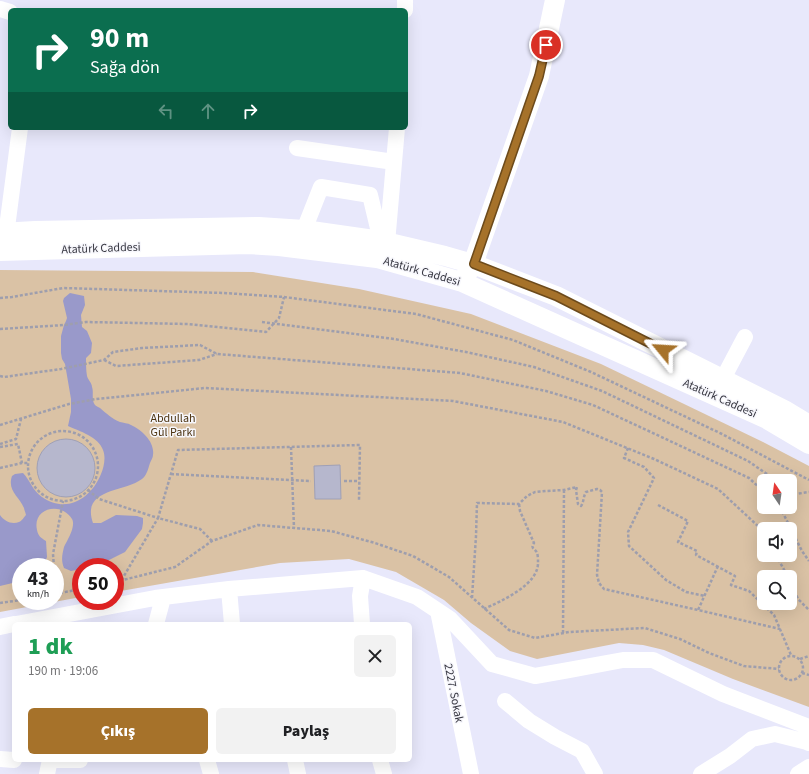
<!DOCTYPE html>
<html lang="tr">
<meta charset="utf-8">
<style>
body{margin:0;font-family:"Source Sans 3",sans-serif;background:#f2f2f2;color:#202124;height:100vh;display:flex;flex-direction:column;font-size:15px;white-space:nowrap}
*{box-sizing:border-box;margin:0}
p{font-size:13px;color:#757577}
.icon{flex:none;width:22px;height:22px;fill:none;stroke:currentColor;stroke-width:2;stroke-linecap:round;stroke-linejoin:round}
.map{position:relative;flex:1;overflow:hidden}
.panel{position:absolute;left:12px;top:622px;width:400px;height:140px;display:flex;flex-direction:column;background:#fff;border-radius:6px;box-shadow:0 4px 16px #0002}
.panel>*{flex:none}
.hud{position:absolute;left:8px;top:8px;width:400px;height:122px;border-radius:6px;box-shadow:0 4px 16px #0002;background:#0b6e4f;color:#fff;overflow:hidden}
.needle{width:26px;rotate:347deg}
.fabs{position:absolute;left:757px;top:474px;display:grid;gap:8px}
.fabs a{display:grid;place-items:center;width:40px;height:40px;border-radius:6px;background:#fff;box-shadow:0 4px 16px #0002;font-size:20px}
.speed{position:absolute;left:12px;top:558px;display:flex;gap:8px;font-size:20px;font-weight:700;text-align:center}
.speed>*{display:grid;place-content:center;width:52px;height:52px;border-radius:50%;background:#fff;box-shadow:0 4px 16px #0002;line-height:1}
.speed small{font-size:10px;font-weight:400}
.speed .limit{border:6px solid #d22;background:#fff;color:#111}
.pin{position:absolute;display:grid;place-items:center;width:34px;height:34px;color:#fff;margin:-17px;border:2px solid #fff;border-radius:50%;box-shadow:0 1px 4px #0007}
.me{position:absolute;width:44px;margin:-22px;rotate:297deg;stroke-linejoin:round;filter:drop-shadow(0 0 3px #0008)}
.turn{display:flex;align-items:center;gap:14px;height:84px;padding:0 16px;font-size:18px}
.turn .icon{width:52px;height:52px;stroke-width:2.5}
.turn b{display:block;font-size:28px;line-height:34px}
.lanes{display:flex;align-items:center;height:38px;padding:0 16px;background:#0003;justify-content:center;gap:20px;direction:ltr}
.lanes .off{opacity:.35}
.round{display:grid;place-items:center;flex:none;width:42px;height:42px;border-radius:6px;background:#f2f2f2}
.overview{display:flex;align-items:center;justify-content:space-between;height:68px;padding:0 16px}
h1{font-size:24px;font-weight:800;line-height:30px;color:#1e9e55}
.button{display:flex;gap:8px;margin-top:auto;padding:8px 16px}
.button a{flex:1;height:46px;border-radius:6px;background:#a6722a;color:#fff;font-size:16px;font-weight:800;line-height:46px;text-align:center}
.button a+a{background:#f2f2f2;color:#202124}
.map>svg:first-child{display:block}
.green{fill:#dac2a5;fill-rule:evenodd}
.water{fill:#9999ca}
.building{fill:#b6b7cd;stroke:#9fa0b6}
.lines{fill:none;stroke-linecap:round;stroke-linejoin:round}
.path{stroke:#9e9ead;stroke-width:2.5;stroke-dasharray:3 2;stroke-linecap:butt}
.minor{stroke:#fff;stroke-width:16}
.major{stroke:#fff;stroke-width:20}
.route-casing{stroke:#6c4a1b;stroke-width:10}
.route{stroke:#a6722a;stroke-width:7}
.labels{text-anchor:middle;stroke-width:3;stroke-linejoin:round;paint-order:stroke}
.street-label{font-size:12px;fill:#373741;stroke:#f7f7fc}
.park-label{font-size:12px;fill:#4c3310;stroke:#f7f7fc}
</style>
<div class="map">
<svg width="809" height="774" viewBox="0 0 809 774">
<rect width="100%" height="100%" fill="#e8e8fb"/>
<path class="green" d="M0,270L253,272L359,289L471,314L601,364L763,442L809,466V707L733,679L664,650L643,645L619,643L537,659L510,651L471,623L444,600L396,572L349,559L280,563L115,592V567H81V597L0,612ZM764,481H790V507H764ZM764,529H790V555H764ZM21,567H55V601H21ZM764,577H790V603H764Z"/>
<path class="water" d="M70,293L84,296L85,305L81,315L82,327L87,331L92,343L91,353L86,358C86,363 86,371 87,376C88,380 92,383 92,387C94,392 91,400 95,405C96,406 98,407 100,408C106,413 112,419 120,422C123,423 128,423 131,425C142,430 155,442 153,455C153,458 151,460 150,463C148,469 147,475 142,479C123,493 81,488 93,523H101L116,515L137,516L143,518V523L142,529L125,552L103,563L87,567H81V569L71,571L64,568C61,561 62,555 64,547C65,544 67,542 68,539C71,534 75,524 72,519C61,501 32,508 37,530C38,536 41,538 46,541L47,557L43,567H21V581L0,586V515C4,521 12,525 19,522C22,521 24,517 26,515C26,514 24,509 24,508C19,496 7,491 12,476L15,474L23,473C30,480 32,490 42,497C66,514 91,499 101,474C104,467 106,457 103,450C99,437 79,431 68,426L71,412V399L65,364L62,359L61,353V336L64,325L66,321L67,318L63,301L64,298Z"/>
<path class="building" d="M37 468a29 29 0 1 1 58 0a29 29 0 1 1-58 0Z
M340,465L341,499H315L314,466Z"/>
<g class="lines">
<path class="path" d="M0,298L12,297L63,288L224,293L284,297L416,314L513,340L591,372L722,434L809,480
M262,322L394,339L466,352L534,367L602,391L748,461L777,481
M0,329L64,325L86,322L188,324L266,332L279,318L284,297
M104,360L116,366L199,360L217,354
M0,376L4,377L61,369L104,360L113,352L142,348L200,345L217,354L460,373L546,391L593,405L749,478L764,492
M0,425L69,404L96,399L205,388L453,401L563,422L654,459L718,489L759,527L764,535
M28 466a35 35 0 1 1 70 0a35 35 0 1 1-70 0Z
M0,444L16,439L21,419
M0,447L18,444L22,463H28
M291,447L294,528
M628,448L624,458L644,467L654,478L628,532L629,546L666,580L686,592L705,596
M0,468L22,463
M171,474L311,481
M344,481H359
M88,490L99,499L158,518L121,581
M790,490L796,494L809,492
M658,505L688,521L678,542L697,551L696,555L735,576L731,585L749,591L774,615L791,655
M780,507L802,551L809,561
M212,541L200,529L158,518L178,450L360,445L359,500
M776,555L788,577
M718,566L698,610L780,629
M54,567L53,554L63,501
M55,573L57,593
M115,582L175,567L212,541L258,525L331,531L375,543L413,556L449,577L509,630L535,638L569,632L645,628L680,639L709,653L744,666L779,669
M790,582L798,599L809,610
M55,594L81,589
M472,598L476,536L477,503L519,504L527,496L535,492L546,491L564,490L577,487L576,490L578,504L581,506C584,502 583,497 586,492L597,489L600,490L602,492L597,575L599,583L604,589L698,610
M0,603L21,600
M484,609C501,601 539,585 538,562C538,560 538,555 537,553C535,548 530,549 534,543L520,511L519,504
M563,633L564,490
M779 668a12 12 0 1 1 24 0a12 12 0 1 1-24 0Z
M800,659L809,656
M802,673L809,675"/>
<path class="minor" d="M0,9L10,12
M405,10V0
M297,148L394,162
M304,230L321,187L370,195L381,241
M5,243L20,128
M387,243L397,128
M717,390L745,337
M229,589L232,624
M438,611L471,774
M16,624L155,598L229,589L363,578L417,597L450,619L492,664L535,676L569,670L623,660H653L723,694L809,727
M156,624L163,598
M362,624L360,596L363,578
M0,627L14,624
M505,701L529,721L555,737L582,751L595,774
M0,759L14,760
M207,760L211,774
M295,760L298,774
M380,760L384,774
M47,774L50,760H80
M701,774L730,756L752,739L775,734L807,742L809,743
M798,774L809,767"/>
<path class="major" d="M0,233L35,231L259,227L304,230L381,241L445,256L473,264L556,296L786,411L809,425
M0,251L248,244L279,246L377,258L462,282L767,419L809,444
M466,275L473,264L539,76L555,0"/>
</g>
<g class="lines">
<defs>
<path id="route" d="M546,45L539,76L474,264L556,296L663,350"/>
</defs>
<use href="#route" class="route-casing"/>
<use href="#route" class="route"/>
</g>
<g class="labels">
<g class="street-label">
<text transform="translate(101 248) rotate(-2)" y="4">Atatürk Caddesi</text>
<text transform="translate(422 271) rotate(16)" y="4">Atatürk Caddesi</text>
<text transform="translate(720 398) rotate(24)" y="4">Atatürk Caddesi</text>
<text transform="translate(454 693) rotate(79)" y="4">2227. Sokak</text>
</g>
<g class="park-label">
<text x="173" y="422">Abdullah<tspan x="173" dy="14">Gül Parkı</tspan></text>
</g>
</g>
</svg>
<div class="fabs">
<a><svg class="needle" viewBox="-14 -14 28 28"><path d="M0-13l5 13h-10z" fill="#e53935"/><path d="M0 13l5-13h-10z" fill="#757577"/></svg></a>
<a><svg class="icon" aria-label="sound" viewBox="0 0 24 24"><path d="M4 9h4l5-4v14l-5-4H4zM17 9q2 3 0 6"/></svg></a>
<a><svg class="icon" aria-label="search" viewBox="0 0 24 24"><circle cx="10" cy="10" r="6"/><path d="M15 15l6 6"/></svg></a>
</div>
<div class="speed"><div>43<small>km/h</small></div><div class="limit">50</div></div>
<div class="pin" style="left:546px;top:45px;background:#d93025"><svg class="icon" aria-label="arrive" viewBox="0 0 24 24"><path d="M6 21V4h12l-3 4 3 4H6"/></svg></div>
<svg class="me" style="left:663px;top:350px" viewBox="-20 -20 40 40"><path d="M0-17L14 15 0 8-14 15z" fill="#a6722a" stroke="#fff" stroke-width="4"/></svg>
<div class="hud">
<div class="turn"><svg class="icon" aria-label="right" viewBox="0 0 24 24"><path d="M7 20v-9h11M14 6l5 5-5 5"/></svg><div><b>90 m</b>Sağa dön</div></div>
<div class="lanes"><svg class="icon off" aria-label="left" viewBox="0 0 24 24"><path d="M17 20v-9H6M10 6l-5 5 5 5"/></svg><svg class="icon off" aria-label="ahead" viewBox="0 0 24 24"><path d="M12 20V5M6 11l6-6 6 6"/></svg><svg class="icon" aria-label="right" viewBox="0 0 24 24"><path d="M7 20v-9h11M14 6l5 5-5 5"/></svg></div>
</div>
<section class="panel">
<div class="overview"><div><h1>1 dk</h1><p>190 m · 19:06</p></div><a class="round"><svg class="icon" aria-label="close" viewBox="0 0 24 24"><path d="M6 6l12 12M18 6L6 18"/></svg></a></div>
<div class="button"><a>Çıkış</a><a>Paylaş</a></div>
</section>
</div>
